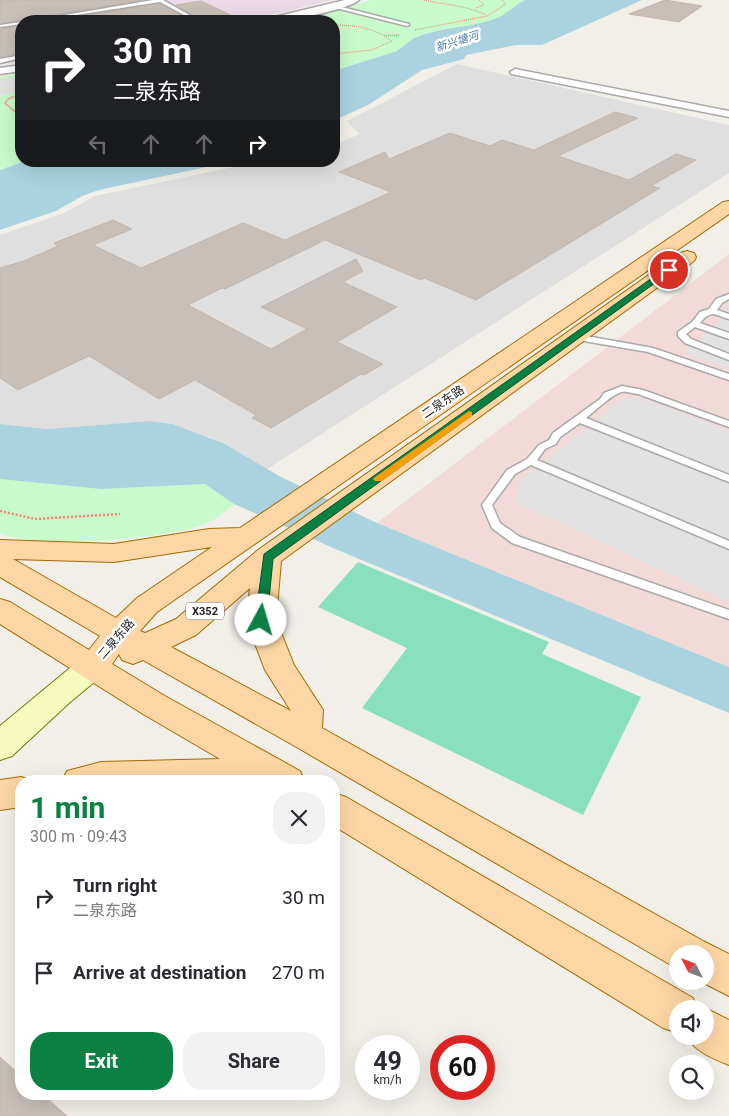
<!DOCTYPE html>
<meta charset="utf-8">
<style>
body{margin:0;font-family:Roboto,"Noto Sans SC",sans-serif;background:#f2f2f3;color:#2b2b33;height:100vh;display:flex;flex-direction:column;font-size:19px;white-space:nowrap}
*{box-sizing:border-box;margin:0}
p{font-size:16px;color:#7c7c81}
.icon{flex:none;width:28px;height:28px;fill:none;stroke:currentColor;stroke-width:2;stroke-linecap:round;stroke-linejoin:round}
.map{position:relative;flex:1;overflow:hidden}
.details{position:absolute;left:15px;top:775px;width:325px;height:325px;display:flex;flex-direction:column;background:#fff;border-radius:20px;box-shadow:0 5px 20px #0002}
.details>*{flex:none}
.guide{position:absolute;left:15px;top:15px;width:325px;height:152px;border-radius:20px;box-shadow:0 5px 20px #0002;background:#202124;color:#fff;overflow:hidden}
.needle{width:32px;rotate:312deg}
.controls{position:absolute;left:669px;top:945px;display:grid;gap:10px}
.controls a{display:grid;place-items:center;width:45px;height:45px;border-radius:50%;background:#fff;box-shadow:0 5px 20px #0002;font-size:25px}
.speed{position:absolute;left:355px;top:1035px;display:flex;gap:10px;font-size:25px;font-weight:700;text-align:center}
.speed>*{display:grid;place-content:center;width:65px;height:65px;border-radius:50%;background:#fff;box-shadow:0 5px 20px #0002;line-height:1}
.speed small{font-size:12px;font-weight:400}
.speed .limit{border:8px solid #d22;background:#fff;color:#111}
.pin{position:absolute;display:grid;place-items:center;width:42px;height:42px;color:#fff;margin:-21px;border:2px solid #fff;border-radius:50%;box-shadow:0 1px 5px #0007}
.me{position:absolute;width:55px;margin:-28px;rotate:6deg;stroke-linejoin:round;filter:drop-shadow(0 0 4px #0008)}
.turn{display:flex;align-items:center;gap:18px;height:105px;padding:0 15px;font-size:22px}
.turn .icon{width:65px;height:65px;stroke-width:2.5}
.turn b{display:block;font-size:35px;line-height:42px}
.lanes{display:flex;align-items:center;height:48px;padding:0 15px;background:#0003;justify-content:center;gap:25px;direction:ltr}
.lanes .off{opacity:.35}
.round{display:grid;place-items:center;flex:none;width:52px;height:52px;border-radius:20px;background:#f2f2f3}
.headline{display:flex;align-items:center;justify-content:space-between;height:85px;padding:0 15px}
h1{font-size:30px;font-weight:700;line-height:38px;color:#0b8043}
.primary-button{display:flex;gap:10px;margin-top:auto;padding:10px 15px}
.primary-button a{flex:1;height:58px;border-radius:20px;background:#0b8043;color:#fff;font-size:20px;font-weight:700;line-height:58px;text-align:center}
.primary-button a+a{background:#f2f2f3;color:#2b2b33}
ul{padding:0;list-style:none}
li{display:flex;align-items:center;gap:15px;height:75px;padding:0 15px}
li div{flex:1}
li b{display:block;font-size:19px}
li em{font-style:normal}
.map>svg:first-child{display:block}
.residential{fill:#e0dfdf}
.commercial{fill:#f2dad9}
.industrial{fill:#ebdbe8}
.park{fill:#c8facc}
.pitch{fill:#88e0be}
.parking{fill:#e2e2e2}
.water{fill:#aad3df}
.building{fill:#c7bfb8;stroke:#c4b6ab}
.lines{fill:none;stroke-linecap:round;stroke-linejoin:round}
.service-casing{stroke:#a9a9a9;stroke-width:3}
.minor-casing{stroke:#a9a9a9;stroke-width:3}
.secondary-casing{stroke:#707d05;stroke-width:2}
.primary-casing{stroke:#a06b00;stroke-width:2}
.path-far2{stroke:#fa8072;stroke-width:1;stroke-dasharray:1 1;stroke-linecap:butt}
.path-far1{stroke:#fa8072;stroke-width:2;stroke-dasharray:1 1;stroke-linecap:butt}
.path{stroke:#fa8072;stroke-width:2.5;stroke-dasharray:2 2;stroke-linecap:butt}
.service{fill:#fff;fill-rule:evenodd}
.minor{fill:#fff;fill-rule:evenodd}
.secondary{fill:#f7fabf;fill-rule:evenodd}
.primary{fill:#fcd6a4;fill-rule:evenodd}
.route{fill:#0b8043;stroke:#07532c}
.slow{fill:#f59e0b}
.labels{text-anchor:middle;stroke-width:5;stroke-linejoin:round;paint-order:stroke}
.far-water-label{font-size:11px;font-style:italic;fill:#4a7aab;stroke:#fff}
.shield{fill:#fff;stroke:#646464;stroke-width:1}
.shield-label{font-size:11px;font-weight:bold;fill:#222}
.street-label{font-size:12px;fill:#222;stroke:#fff}
</style>
<div class="map">
<svg width="729" height="1116" viewBox="0 0 729 1116">
<rect width="100%" height="100%" fill="#f2efe9"/>
<path class="residential" d="M457,64L729,125V173L267,469L209,437L149,421L48,429L0,424V235L64,213L95,196L262,161H334V146L359,134L347,121Z"/>
<path class="commercial" d="M729,254V667L377,523Z"/>
<path class="industrial" d="M0,0H332L246,21H21V61L0,65Z"/>
<path class="park" d="M372,0H526C515,3 508,14 497,18C474,27 448,27 425,34L414,38L397,51L334,71V21H295Z
M21,73V161H39L0,169V77Z
M0,479L101,489L205,484L234,504C226,510 218,518 209,522C175,539 33,550 0,533Z"/>
<path class="pitch" d="M358,562L549,642L542,654L641,697L583,815L362,708L407,648L318,607Z"/>
<path class="parking" d="M13,77L21,84V91L0,95V79Z
M729,314V368L684,353Z
M624,398H641L729,431V602L516,502L520,481Z"/>
<path class="water" d="M526,0H642L542,45H516L466,55L464,59L422,70L368,105L335,120L334,123V71L397,51L414,38L425,34C448,27 474,27 497,18C508,14 516,3 526,0Z
M25,161H234L99,190L82,196L56,211L0,230V170Z
M149,421L172,424L223,443L279,476L377,523L729,667V713L340,551L234,504L205,484L101,489L0,479V424L48,429Z"/>
<path class="building" d="M0,0H142L29,19L27,21L21,20L0,23Z
M665,0L702,6L679,22L629,14Z
M201,1L243,21H202L176,5Z
M160,4L192,21H49Z
M21,26V53L0,57V29Z
M615,112L638,118L558,156L629,180L676,154L696,160L651,186L660,188L476,300L424,278L421,280L325,240L225,289L222,288L188,305L271,349L307,329L261,307L356,259L363,271L343,282L397,307L337,342L383,364L364,375L361,374L271,428L252,418L256,415L195,380L159,399L89,356L18,390L0,378V268L24,261L58,246L54,243L113,220L132,229L93,245L141,268L243,223L285,240L391,192L339,172L385,152L389,159L450,133L490,146L502,140L534,150Z
M0,1057L21,1076V1094H42L67,1116H0Z"/>
<g class="lines">
<defs>
<path id="service" d="M153,0H163L200,21H195L160,2L38,21H29Z
M334,5L409,24V25L407,26L332,7Z
M21,22V24L0,27V25Z
M21,55V58L0,63V59Z
M729,294V299L722,303L717,310L729,314V319C715,315 711,309 700,323L729,333V339L695,327L686,334L691,339L729,354V360L685,343L678,336V332L692,322L700,312L709,309L716,299Z
M575,334L653,348L729,374V380L648,352L572,339V335Z
M622,386L643,390L729,421V427L638,394C633,394 627,391 622,392C612,394 595,411 586,418L729,475V482L580,423L560,437L556,444L545,449L537,460L729,541V549L531,465L515,474L492,505L500,523L520,537L729,610V619L512,543L492,528L482,505L507,470L527,459L539,445L549,440L553,433L600,399L604,393Z"/>
<path id="minor" d="M345,0H359C346,11 282,22 264,21L266,19Z
M21,65V71L0,74V68Z
M515,69L729,111V117L511,74L510,72Z"/>
<path id="secondary" d="M93,654L104,658L108,666L104,674L69,703L12,756L0,760V726L82,658Z"/>
<path id="primary" d="M729,201V214L157,612L140,631L145,633L176,619L258,550L680,253L687,251L694,253L696,257L694,261L281,561L276,620L294,665L323,710L322,728L705,942L729,954V996L700,981H705V954H678V968H676L293,745L143,660L133,664L122,660L119,654L112,664L165,696L300,771L305,781H62L67,771L101,762L220,759L143,714L0,624V599L10,602L89,650L100,636L0,577V540L114,544L209,529L240,528L723,202ZM212,547L137,598L116,618L13,559L114,562ZM250,588L246,620L265,670L291,711L171,647L196,635Z
M21,777L33,781H21V807L0,810V780Z
M334,793L346,797L693,998L697,1009H678V1033L663,1028L334,826Z
M705,1008L729,1020V1065C714,1059 693,1051 687,1036H705Z"/>
</defs>
<use href="#service" class="service-casing"/>
<use href="#minor" class="minor-casing"/>
<use href="#secondary" class="secondary-casing"/>
<use href="#primary" class="primary-casing"/>
<path class="path-far2" d="M424,0C446,5 465,5 486,15
M476,8L484,5L479,0
M334,25C355,25 375,28 392,41L372,50L334,54
M415,30L487,16L506,4L502,0
M384,36L399,35
M17,96L21,94"/>
<path class="path-far1" d="M20,94L8,99L5,103L21,117"/>
<path class="path" d="M0,511L35,519L120,514"/>
<use href="#service" class="service"/>
<use href="#minor" class="minor"/>
<use href="#secondary" class="secondary"/>
<use href="#primary" class="primary"/>
</g>
<path class="route" d="M666,268L673,270L273,559L267,620L265,623H257L255,620L264,554Z"/>
<path class="slow" d="M469,411L472,412V416L382,481H375L373,479L375,477Z"/>
<g class="labels">
<g class="far-water-label">
<text transform="translate(457 41) rotate(-18)" y="4">新兴塘河</text>
</g>
<rect class="shield" x="186" y="602.5" width="38" height="17" rx="4"/>
<g class="shield-label">
<text x="205" y="615">X352</text>
</g>
<g class="street-label">
<text transform="translate(443 402) rotate(-34)" y="4">二泉东路</text>
<text transform="translate(116 639) rotate(-49)" y="4">二泉东路</text>
</g>
</g>
</svg>
<div class="controls">
<a><svg class="needle" viewBox="-14 -14 28 28"><path d="M0-13l5 13h-10z" fill="#e53935"/><path d="M0 13l5-13h-10z" fill="#7c7c81"/></svg></a>
<a><svg class="icon" aria-label="sound" viewBox="0 0 24 24"><path d="M4 9h4l5-4v14l-5-4H4zM17 9q2 3 0 6"/></svg></a>
<a><svg class="icon" aria-label="search" viewBox="0 0 24 24"><circle cx="10" cy="10" r="6"/><path d="M15 15l6 6"/></svg></a>
</div>
<div class="speed"><div>49<small>km/h</small></div><div class="limit">60</div></div>
<div class="pin" style="left:669px;top:270px;background:#d93025"><svg class="icon" aria-label="arrive" viewBox="0 0 24 24"><path d="M6 21V4h12l-3 4 3 4H6"/></svg></div>
<svg class="me" style="left:261px;top:620px" viewBox="-20 -20 40 40"><circle r="19" fill="#fff"/><path d="M0-13L10 11 0 6-10 11z" fill="#0b8043"/></svg>
<div class="guide">
<div class="turn"><svg class="icon" aria-label="right" viewBox="0 0 24 24"><path d="M7 20v-9h11M14 6l5 5-5 5"/></svg><div><b>30 m</b>二泉东路</div></div>
<div class="lanes"><svg class="icon off" aria-label="left" viewBox="0 0 24 24"><path d="M17 20v-9H6M10 6l-5 5 5 5"/></svg><svg class="icon off" aria-label="ahead" viewBox="0 0 24 24"><path d="M12 20V5M6 11l6-6 6 6"/></svg><svg class="icon off" aria-label="ahead" viewBox="0 0 24 24"><path d="M12 20V5M6 11l6-6 6 6"/></svg><svg class="icon" aria-label="right" viewBox="0 0 24 24"><path d="M7 20v-9h11M14 6l5 5-5 5"/></svg></div>
</div>
<section class="details">
<div class="headline"><div><h1>1 min</h1><p>300 m · 09:43</p></div><a class="round"><svg class="icon" aria-label="close" viewBox="0 0 24 24"><path d="M6 6l12 12M18 6L6 18"/></svg></a></div>
<ul>
<li><svg class="icon" aria-label="right" viewBox="0 0 24 24"><path d="M7 20v-9h11M14 6l5 5-5 5"/></svg><div><b>Turn right</b><p>二泉东路</p></div><em>30 m</em></li>
<li><svg class="icon" aria-label="arrive" viewBox="0 0 24 24"><path d="M6 21V4h12l-3 4 3 4H6"/></svg><div><b>Arrive at destination</b></div><em>270 m</em></li>
</ul>
<div class="primary-button"><a>Exit</a><a>Share</a></div>
</section>
</div>
